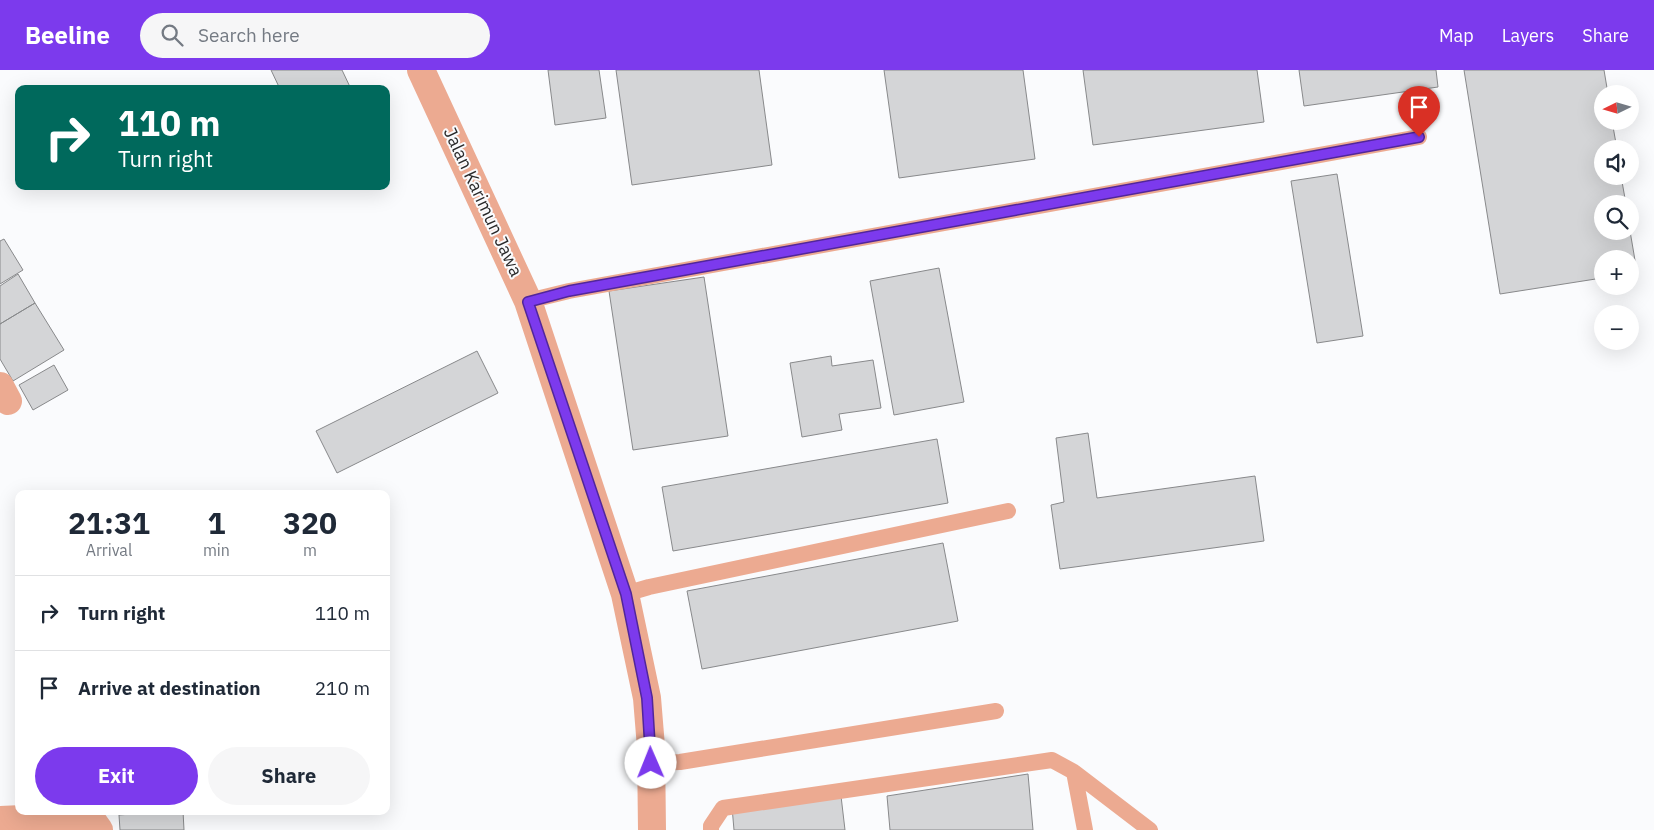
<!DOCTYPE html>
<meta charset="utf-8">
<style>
body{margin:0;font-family:"IBM Plex Sans",sans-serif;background:#f6f6f7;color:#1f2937;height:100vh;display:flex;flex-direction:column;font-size:19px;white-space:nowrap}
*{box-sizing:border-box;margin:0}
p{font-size:16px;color:#747a83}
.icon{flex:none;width:28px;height:28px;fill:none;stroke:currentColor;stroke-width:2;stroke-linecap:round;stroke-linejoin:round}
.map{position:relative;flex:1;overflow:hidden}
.details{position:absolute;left:15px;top:420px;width:375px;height:325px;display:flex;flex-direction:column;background:#fff;border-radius:10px;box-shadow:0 5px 20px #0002}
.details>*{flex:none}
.banner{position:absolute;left:15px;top:15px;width:375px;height:105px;border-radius:10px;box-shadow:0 5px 20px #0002;background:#00695c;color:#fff;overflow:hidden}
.needle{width:32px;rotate:265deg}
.fabs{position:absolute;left:1594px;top:15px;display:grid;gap:10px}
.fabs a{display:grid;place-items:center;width:45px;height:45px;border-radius:50%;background:#fff;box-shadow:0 5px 20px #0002;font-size:25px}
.pin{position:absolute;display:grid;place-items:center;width:42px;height:42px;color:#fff;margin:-51px -21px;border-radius:50% 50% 50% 0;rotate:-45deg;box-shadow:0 0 5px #0007}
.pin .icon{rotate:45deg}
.me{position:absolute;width:55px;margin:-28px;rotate:359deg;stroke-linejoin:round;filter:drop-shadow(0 0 4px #0008)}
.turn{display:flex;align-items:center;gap:18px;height:105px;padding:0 20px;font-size:22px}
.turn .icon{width:65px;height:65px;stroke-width:2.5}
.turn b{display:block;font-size:35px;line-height:42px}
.eta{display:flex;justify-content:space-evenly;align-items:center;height:85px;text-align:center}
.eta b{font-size:30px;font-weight:700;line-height:35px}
.action{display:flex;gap:10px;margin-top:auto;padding:10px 20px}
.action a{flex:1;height:58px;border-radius:30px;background:#7c3aed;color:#fff;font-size:20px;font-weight:700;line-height:58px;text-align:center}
.action a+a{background:#f6f6f7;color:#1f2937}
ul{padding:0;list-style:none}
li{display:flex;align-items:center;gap:15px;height:75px;padding:0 20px;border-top:1px solid #e0e1e3}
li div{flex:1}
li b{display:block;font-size:19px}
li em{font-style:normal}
header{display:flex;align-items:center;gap:30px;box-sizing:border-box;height:70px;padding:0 25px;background:#7c3aed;color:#fff}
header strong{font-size:24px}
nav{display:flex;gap:28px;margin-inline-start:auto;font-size:18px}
.search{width:350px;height:45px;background:#f6f6f7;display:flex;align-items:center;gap:12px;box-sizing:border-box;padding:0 18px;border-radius:28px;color:#747a83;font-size:19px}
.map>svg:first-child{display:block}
.building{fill:#d4d5d7;stroke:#88898b}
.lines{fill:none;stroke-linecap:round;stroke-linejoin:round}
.service{stroke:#ecaa91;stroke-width:16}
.minor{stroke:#ecaa91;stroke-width:28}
.tertiary{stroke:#ecaa91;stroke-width:28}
.route-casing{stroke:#51269a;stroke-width:12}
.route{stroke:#7c3aed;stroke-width:9}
.labels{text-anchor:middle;stroke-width:4;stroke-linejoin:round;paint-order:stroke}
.street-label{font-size:18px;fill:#2a2a2b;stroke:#fafbfd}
</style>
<header>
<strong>Beeline</strong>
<div class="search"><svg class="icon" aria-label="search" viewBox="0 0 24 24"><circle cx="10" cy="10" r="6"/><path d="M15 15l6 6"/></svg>Search here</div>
<nav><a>Map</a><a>Layers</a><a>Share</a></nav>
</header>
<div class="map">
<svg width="1654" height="760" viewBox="0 0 1654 760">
<rect width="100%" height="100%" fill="#fafbfd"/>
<path class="building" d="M271,0H342L351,19H280Z
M548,0H599L606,48L555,55Z
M616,0H759L772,95L632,115Z
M884,0H1023L1035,89L899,108Z
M1083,0H1257L1264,52L1093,75Z
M1299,0H1436L1438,17L1304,36Z
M1464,0H1604L1608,24H1602V51H1612L1617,79H1602V106H1621L1626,134H1602V161H1630L1637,202L1630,203V189H1602V208L1500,224Z
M1337,104L1363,266L1317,273L1291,111Z
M4,169L23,200L0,214V171Z
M939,198L964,332L894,345L870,211Z
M18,204L35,233L0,254V216Z
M704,207L728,366L633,380L609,221Z
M35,233L64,280L13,311L0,289V254Z
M477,281L498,323L337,403L316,361Z
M831,286L832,296L873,290L881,338L839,344L842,360L802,367L790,293Z
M54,295L68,320L33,340L19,315Z
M1088,363L1097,428L1255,406L1264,471L1060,499L1051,435L1064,432L1056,368Z
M937,369L948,433L673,481L662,417Z
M943,473L958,551L702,599L687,521Z
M1028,704L1033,760H890L887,726Z
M841,726L845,760H734L732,737Z
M167,741H183L184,760H120L119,745Z"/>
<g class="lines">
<path class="service" d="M528,231L569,221L1419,67
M625,524L649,517L1008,441
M651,693L680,692L996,641
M1074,702L1150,760
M711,760V756L723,738L1052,690L1074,702L1085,760"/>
<path class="minor" d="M0,316L8,331
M0,750L89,746L99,760"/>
<path class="tertiary" d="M421,0L528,231L625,524L647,628L651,677L652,760"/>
</g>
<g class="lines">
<defs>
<path id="route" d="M651,693L647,628L626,524L528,232L569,221L1419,67"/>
</defs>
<use href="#route" class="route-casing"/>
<use href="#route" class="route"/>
</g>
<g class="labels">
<g class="street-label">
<text transform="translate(483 132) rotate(65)" y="6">Jalan Karimun Jawa</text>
</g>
</g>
</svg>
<div class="fabs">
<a><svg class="needle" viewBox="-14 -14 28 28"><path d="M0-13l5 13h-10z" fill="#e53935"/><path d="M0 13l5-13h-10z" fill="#747a83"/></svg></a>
<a><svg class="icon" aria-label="sound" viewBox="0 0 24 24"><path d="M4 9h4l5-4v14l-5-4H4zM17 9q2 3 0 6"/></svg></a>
<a><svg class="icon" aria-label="search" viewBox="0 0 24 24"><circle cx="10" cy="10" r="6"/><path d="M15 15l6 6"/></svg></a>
<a>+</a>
<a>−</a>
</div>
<div class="pin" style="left:1419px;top:67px;background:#d93025"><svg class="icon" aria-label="arrive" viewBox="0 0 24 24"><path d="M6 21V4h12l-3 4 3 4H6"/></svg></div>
<svg class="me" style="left:651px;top:693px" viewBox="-20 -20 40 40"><circle r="19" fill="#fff"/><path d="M0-13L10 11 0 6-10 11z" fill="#7c3aed"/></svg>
<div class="banner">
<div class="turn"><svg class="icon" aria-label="right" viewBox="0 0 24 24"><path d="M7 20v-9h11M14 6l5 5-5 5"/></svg><div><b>110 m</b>Turn right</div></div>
</div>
<section class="details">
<div class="eta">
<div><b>21:31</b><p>Arrival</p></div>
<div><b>1</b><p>min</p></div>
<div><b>320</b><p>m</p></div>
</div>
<ul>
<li><svg class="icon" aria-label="right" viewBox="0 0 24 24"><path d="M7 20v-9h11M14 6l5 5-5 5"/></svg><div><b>Turn right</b></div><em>110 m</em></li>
<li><svg class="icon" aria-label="arrive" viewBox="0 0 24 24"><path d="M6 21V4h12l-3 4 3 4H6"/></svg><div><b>Arrive at destination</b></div><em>210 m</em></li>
</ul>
<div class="action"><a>Exit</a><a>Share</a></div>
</section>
</div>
